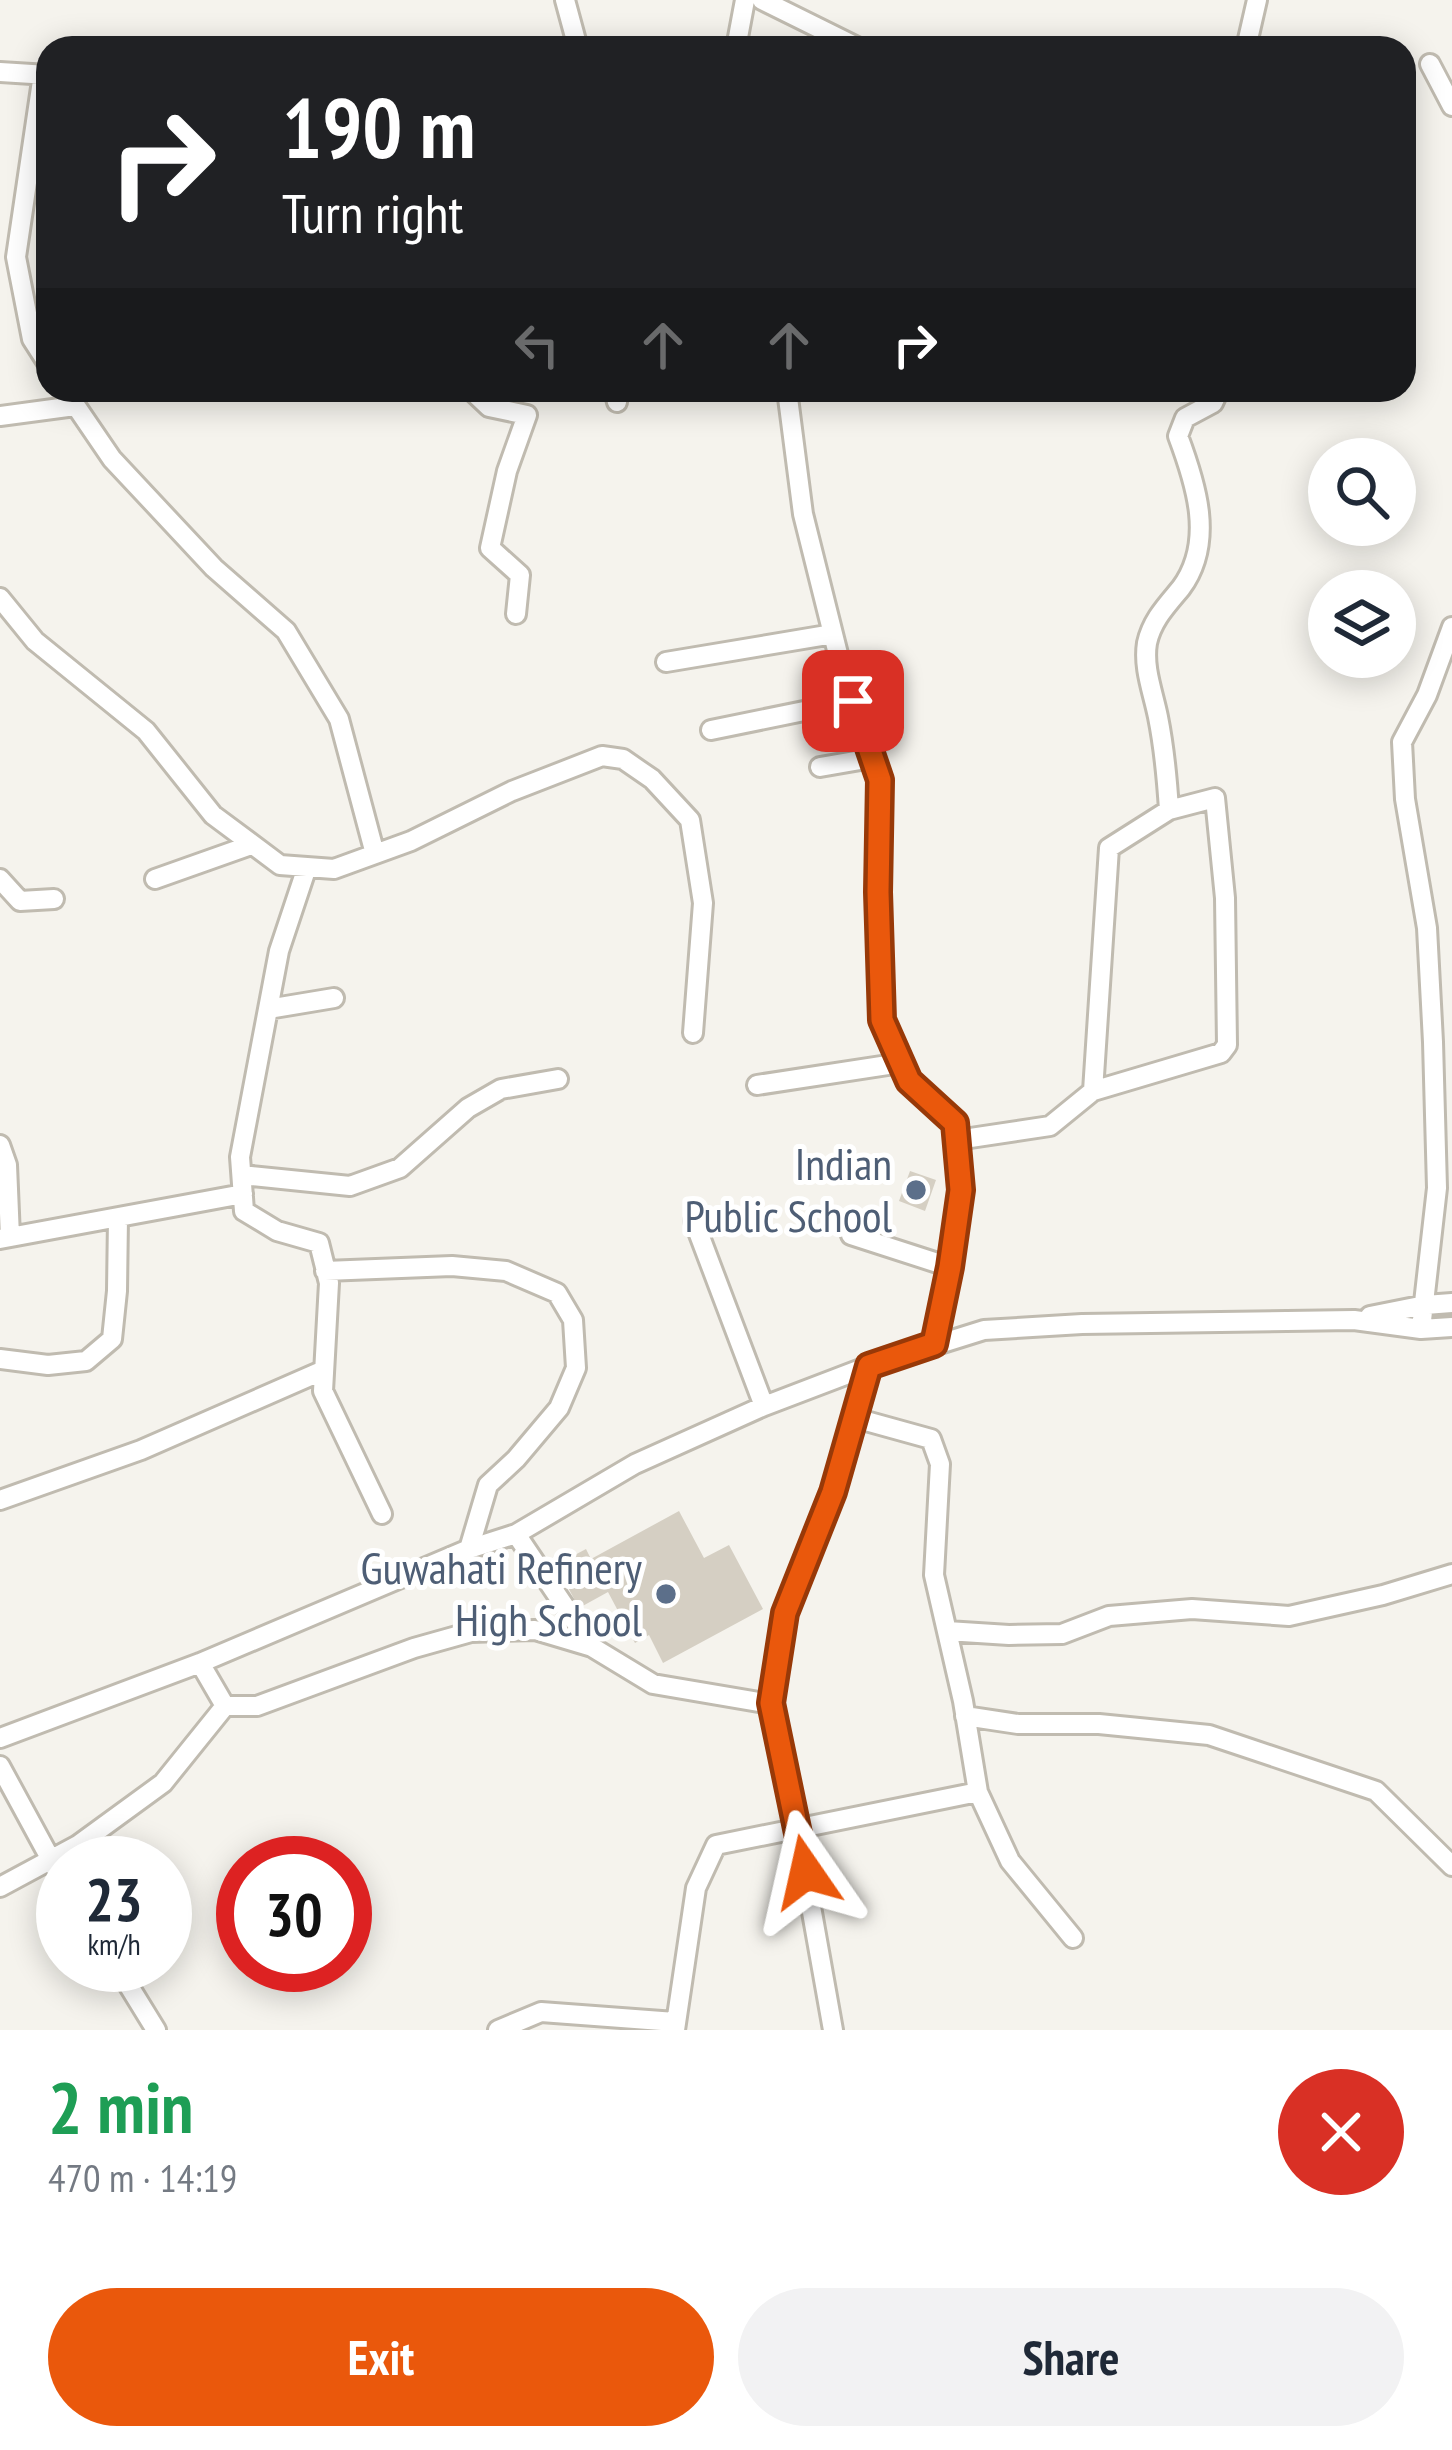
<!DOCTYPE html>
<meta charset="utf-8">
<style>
body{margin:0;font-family:"PT Sans Narrow",sans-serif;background:#f2f2f3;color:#1f2937;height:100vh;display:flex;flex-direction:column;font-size:45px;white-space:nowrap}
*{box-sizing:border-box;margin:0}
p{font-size:39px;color:#747a83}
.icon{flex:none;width:66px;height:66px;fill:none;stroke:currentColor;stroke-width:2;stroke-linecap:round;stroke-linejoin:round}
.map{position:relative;height:2030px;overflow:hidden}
.panel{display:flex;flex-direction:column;background:#fff;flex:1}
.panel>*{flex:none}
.hud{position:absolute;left:36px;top:36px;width:1380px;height:366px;border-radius:36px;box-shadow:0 6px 30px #0003;background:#202124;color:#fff;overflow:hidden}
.tools{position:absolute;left:1308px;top:438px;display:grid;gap:24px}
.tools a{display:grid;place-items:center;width:108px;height:108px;border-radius:50%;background:#fff;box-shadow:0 6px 30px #0003;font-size:60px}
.speed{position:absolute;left:36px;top:1836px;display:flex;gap:24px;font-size:60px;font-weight:700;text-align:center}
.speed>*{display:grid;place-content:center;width:156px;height:156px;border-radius:50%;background:#fff;box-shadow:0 6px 30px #0003;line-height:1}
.speed small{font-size:30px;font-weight:400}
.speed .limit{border:18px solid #d22;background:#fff;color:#111}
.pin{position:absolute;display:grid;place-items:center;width:102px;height:102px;color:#fff;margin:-51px;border-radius:24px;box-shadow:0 6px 18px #0006}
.me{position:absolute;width:132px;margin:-66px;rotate:349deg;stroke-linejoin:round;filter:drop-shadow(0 0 9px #0008)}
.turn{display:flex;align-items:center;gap:42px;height:252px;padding:0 48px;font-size:54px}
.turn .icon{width:156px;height:156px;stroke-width:2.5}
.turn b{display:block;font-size:84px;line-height:102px}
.lanes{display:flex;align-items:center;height:114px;padding:0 48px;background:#0003;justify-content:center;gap:60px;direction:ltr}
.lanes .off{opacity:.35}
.round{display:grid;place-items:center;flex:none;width:126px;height:126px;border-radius:63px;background:#f2f2f3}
.head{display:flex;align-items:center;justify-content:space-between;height:204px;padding:0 48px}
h1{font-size:72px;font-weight:600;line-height:90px;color:#1e9e55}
.primary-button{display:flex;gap:24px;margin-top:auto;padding:24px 48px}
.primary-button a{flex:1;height:138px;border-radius:72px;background:#ea580c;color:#fff;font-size:48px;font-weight:600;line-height:138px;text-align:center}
.primary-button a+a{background:#f2f2f3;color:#1f2937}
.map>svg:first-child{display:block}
.building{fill:#d5cfc3}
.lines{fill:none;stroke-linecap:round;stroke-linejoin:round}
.minor-casing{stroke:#c0bbb0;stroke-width:24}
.minor{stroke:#fff;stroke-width:18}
.route-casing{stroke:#983908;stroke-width:30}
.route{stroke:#ea580c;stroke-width:21}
.service-dot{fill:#5c6f8a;stroke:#fff;stroke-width:4.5}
.labels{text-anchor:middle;stroke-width:10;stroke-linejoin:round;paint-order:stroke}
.service-label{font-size:45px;fill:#4e5e75;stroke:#fff;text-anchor:end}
</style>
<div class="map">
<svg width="1452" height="2030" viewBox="0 0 1452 2030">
<rect width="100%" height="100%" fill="#f5f3ed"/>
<path class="building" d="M910,1171L936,1180L925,1211L899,1201Z
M679,1511L704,1558L729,1545L763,1609L663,1663L649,1635L635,1643L608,1592L579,1608L556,1565L586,1549L591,1559Z"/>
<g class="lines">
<defs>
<path id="minor" d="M565,0L578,48
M762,0L859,48
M736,48L745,0
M1246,48L1257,0
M1430,64L1452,106
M0,72L48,75
M43,74L16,257L32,339L48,364
M65,390L112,459L214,568L286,631L339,719L375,854
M471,390L489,407L527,415L507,471L490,548L520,575L516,614
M614,390L617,402
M787,390L803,514L843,674L880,780L878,892L882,1020L909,1081L955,1123L961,1190L950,1267L934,1344
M0,416L75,406
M0,598L35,641L146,731L213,815L280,865L334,869L411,841L512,791L602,756L623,759L652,779L690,820L703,903L693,1033
M666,662L833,634
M711,730L853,701
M820,767L872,758
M1169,810C1167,778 1164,747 1158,717C1153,692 1143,668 1147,643C1152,620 1167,605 1181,588C1215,542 1196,484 1178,436L1185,418L1213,403L1219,390
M307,867L279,951L240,1157L244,1211L277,1231L319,1243L329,1283L323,1391L382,1514
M0,879L20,901L54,899
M155,879L251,845
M268,1009L334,998
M757,1085L901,1063
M957,1140L1050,1126L1093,1091L1109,848L1169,810L1215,798L1225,898L1227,1045L1221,1053L1093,1091
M0,1145L7,1165L10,1237
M242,1175L350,1186L400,1168L468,1108L501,1089L558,1079
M694,1221L764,1406
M851,1235L950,1267
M0,1239L243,1194
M325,1271L452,1266L506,1271L557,1293L573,1320L576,1368L559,1408L516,1459L488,1485L469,1549
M1370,1316L1425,1305L1452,1303
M1421,1329L1437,1188L1433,1042L1427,928L1405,799L1402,742L1427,695L1452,627
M0,1359L48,1365L86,1361L112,1339L117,1291L118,1218
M869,1366L855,1418L931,1439L940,1464L934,1575L963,1701L978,1792L1010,1861L1073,1938
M0,1500L141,1450L324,1370
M516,1534L592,1647L653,1684L771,1704
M947,1631L1009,1635L1062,1634L1109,1616L1192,1609L1289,1616L1383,1595L1452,1574
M200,1663L225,1706H257L414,1648L471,1632L535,1630L592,1647
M965,1716L1018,1724H1099L1209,1735L1376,1791L1452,1866
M0,1738L200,1663L469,1549L516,1534L635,1464L764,1406L869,1366L984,1330L1082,1324L1354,1320L1421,1329L1452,1327
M0,1766L63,1882
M0,1887L78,1845L163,1783L225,1706
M116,1965L156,2030
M498,2030L541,2012L675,2022
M675,2030L696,1888L716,1845L978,1792
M833,2030L797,1828L771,1704L785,1613L833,1492L855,1418"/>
</defs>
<use href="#minor" class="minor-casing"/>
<use href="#minor" class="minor"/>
</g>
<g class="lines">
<defs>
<path id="route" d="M806,1872L771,1703L785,1613L833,1492L869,1366L934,1344L950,1267L961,1190L955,1123L909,1081L882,1020L878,892L880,780L853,701"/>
</defs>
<use href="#route" class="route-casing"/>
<use href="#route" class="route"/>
</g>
<g class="service-dot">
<circle cx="916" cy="1190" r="12"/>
<circle cx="666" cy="1594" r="12"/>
</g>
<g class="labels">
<g class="service-label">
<text x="892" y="1180">Indian<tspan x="892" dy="52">Public School</tspan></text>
<text x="642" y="1584">Guwahati Refinery<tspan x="642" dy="52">High School</tspan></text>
</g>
</g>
</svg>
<div class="tools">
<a><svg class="icon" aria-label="search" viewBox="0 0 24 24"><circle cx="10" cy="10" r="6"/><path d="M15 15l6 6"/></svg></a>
<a><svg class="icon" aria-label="layers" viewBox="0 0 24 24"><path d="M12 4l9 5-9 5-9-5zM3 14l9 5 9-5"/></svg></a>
</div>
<div class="speed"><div>23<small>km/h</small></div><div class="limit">30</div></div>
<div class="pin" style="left:853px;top:701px;background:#d93025"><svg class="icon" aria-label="arrive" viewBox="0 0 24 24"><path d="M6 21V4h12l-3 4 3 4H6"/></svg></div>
<svg class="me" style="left:806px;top:1872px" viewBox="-20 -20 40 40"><path d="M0-17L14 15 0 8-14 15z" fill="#ea580c" stroke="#fff" stroke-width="4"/></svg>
<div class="hud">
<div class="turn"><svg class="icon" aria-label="right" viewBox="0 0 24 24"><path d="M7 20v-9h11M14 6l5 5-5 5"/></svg><div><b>190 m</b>Turn right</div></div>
<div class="lanes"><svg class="icon off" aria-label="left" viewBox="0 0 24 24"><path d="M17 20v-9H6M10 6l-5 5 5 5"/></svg><svg class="icon off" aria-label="ahead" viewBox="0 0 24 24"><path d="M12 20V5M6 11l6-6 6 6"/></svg><svg class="icon off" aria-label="ahead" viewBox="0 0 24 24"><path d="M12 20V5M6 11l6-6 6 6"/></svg><svg class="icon" aria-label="right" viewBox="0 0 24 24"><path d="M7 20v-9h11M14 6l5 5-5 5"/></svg></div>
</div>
</div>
<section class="panel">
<div class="head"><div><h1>2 min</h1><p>470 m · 14:19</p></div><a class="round" style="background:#d93025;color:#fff"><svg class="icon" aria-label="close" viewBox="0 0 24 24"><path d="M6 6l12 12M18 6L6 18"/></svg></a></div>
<div class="primary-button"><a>Exit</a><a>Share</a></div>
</section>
